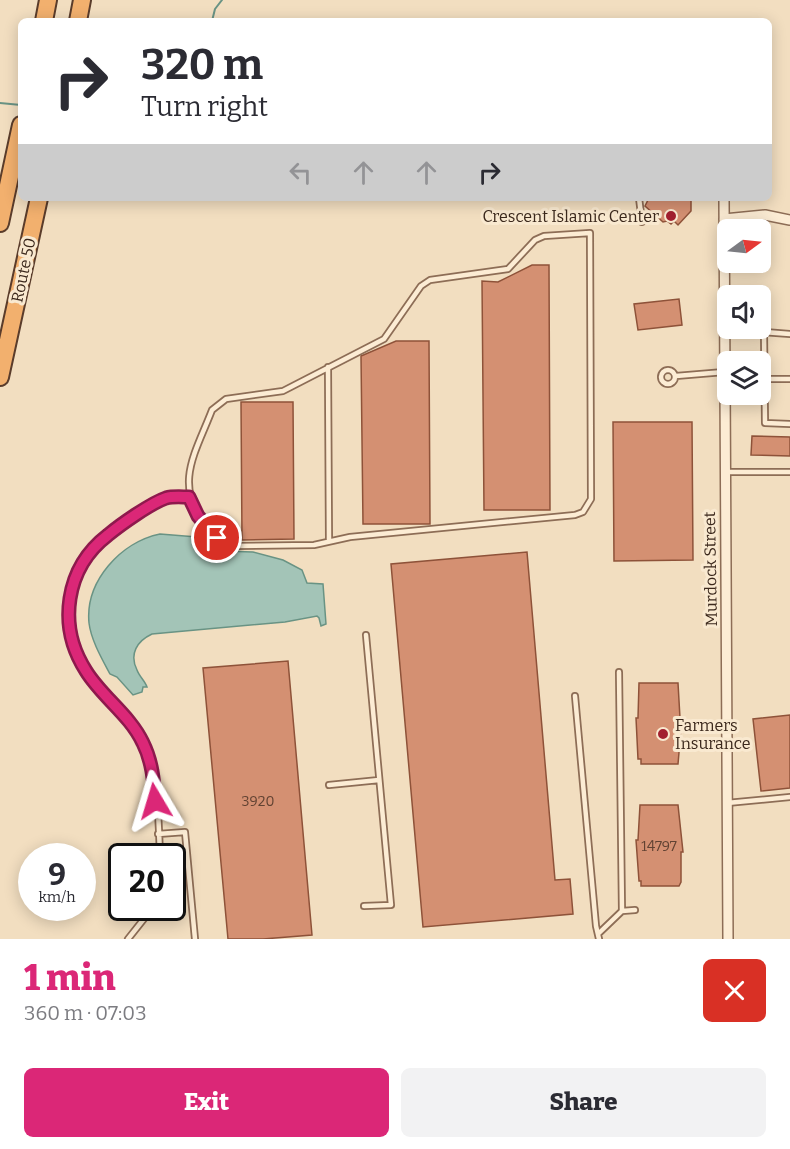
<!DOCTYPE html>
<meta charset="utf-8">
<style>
body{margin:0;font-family:Bitter,serif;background:#f2f2f3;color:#2b2b33;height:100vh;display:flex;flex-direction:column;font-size:22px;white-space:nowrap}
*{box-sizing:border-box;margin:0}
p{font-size:20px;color:#7c7c81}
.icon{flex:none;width:33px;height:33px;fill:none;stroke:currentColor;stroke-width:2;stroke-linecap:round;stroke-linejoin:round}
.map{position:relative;height:939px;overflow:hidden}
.details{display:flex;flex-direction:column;background:#fff;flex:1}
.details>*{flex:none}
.hud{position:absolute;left:18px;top:18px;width:754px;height:183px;border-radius:9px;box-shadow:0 3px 15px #0003;background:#fff;color:#2b2b33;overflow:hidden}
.needle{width:39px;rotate:75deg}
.fabs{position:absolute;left:717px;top:219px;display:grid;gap:12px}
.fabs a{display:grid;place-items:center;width:54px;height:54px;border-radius:9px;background:#fff;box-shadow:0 3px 15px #0003;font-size:30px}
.speed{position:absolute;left:18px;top:843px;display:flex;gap:12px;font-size:30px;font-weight:700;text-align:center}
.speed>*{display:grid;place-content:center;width:78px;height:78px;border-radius:50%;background:#fff;box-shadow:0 3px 15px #0003;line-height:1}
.speed small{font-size:15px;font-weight:400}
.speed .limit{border:3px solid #111;border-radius:9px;background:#fff;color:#111}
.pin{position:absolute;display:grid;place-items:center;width:51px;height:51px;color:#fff;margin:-26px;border:3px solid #fff;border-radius:50%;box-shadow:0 2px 6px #0007}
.me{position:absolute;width:66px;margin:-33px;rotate:353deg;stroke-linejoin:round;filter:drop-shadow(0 0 4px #0008)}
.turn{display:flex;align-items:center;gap:21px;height:126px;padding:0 24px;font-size:27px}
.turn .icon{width:78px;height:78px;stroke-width:2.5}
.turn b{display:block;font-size:42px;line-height:51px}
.lanes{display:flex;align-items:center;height:57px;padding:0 24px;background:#0003;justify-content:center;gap:30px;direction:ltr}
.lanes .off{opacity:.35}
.round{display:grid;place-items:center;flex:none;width:63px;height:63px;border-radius:9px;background:#f2f2f3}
.head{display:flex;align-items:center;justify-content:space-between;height:102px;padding:0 24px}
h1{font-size:36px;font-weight:800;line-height:45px;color:#db2777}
.cta{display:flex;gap:12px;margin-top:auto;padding:12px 24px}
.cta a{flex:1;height:69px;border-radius:9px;background:#db2777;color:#fff;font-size:24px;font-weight:800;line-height:69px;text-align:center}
.cta a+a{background:#f2f2f3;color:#2b2b33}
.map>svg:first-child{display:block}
.water{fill:#a3c4b7;stroke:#699384;stroke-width:1.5}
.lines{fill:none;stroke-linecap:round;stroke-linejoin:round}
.stream{stroke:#699384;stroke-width:2}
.building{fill:#d49072;stroke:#8e5239;stroke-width:1.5}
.service-casing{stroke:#8d6d56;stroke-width:8}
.minor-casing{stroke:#8d6d56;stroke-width:12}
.trunk-casing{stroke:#5a3c2b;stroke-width:20}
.service{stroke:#fcecd4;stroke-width:4.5}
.minor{stroke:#fcecd4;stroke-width:9}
.trunk{stroke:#f2b06e;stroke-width:16}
.route-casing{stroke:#8e194d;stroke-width:15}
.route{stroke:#db2777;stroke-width:10}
.poi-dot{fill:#a2202f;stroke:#f9e9d0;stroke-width:2}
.labels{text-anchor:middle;stroke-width:6;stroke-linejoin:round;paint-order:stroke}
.number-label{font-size:14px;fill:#614232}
.poi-label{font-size:16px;fill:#3b281c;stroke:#f9e9d0;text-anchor:end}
.street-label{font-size:16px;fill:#3b281c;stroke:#f9e9d0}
</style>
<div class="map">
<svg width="790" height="939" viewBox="0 0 790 939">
<rect width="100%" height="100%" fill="#f2dec0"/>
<path class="water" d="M160,534L197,537L211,542L222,551L253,552L283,560L302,570L307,583L323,584L326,624L321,626L319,618L317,616L285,622L152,634C137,641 129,654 137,670C139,676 145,681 147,687H143L142,692L133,695L117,677L110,674C102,659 91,640 89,623C85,581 121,542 160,534Z"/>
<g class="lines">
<path class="stream" d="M212,21L215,9L222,0
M0,103L21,105"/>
</g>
<path class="building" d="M649,198H691V211L678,225L674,221L671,224L667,221L663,222L645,206Z
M532,265H549L550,510H484L482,281L498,282Z
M679,299L682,325L638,330L634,304Z
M396,341H429L430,524H363L361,356Z
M241,402H293L294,539L242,540Z
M613,422H692L693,560L614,561Z
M752,436L790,437V456L751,455Z
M527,552L555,880L570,879L573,914L423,927L391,564Z
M288,661L312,935L263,939H228L203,668Z
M639,683H678L680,718H682L678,764H641V759H638L636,718H638Z
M790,715V788L761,791L753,719Z
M640,805H678L683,852H681V882L679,886H641V881H639L636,840H638Z"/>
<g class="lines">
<defs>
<path id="service" d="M639,198L642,222
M590,233L591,499L583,512L575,515L350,537L314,545L234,546C221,543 213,534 205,524C173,484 196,452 212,410L226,399L283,391L384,339L421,286L430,280L508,269L535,240L544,236Z
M724,329L790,334
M764,332L765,423L790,424
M328,367L329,541
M661 377a7 7 0 1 1 14 0a7 7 0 1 1-14 0Z
M676,376L724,372
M764,379H790
M724,472H790
M619,672L622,911
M575,696L596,926L599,939
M329,785L379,780
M727,803L790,797
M158,834L185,832L195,939
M160,856C159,830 158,781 149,757C126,693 53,672 71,590C76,570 88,550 105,537C118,527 150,503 166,498C173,496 182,497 189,497
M364,906L391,905L366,635
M598,934L622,911L635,910
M128,939L147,915L150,908"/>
<path id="minor" d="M724,198L728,939
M724,219L765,215L790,220"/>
<path id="trunk" d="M44,21L48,0
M78,21L82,0
M0,223L21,125
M0,377L39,198"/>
</defs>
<use href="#service" class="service-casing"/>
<use href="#minor" class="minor-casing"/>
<use href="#trunk" class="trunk-casing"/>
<use href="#service" class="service"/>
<use href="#minor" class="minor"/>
<use href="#trunk" class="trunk"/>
</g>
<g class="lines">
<defs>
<path id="route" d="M155,801C154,781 152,761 143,743C130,715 102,697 86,671C57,626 65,568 108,535C120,525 151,503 166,498C173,496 182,497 189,497L198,516L217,538"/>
</defs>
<use href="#route" class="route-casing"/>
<use href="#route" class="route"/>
</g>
<g class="poi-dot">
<circle cx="671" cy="216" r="6"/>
<circle cx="663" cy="734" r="6"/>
</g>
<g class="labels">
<g class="number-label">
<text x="258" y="806">3920</text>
<text x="659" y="851">14797</text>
</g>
<g class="poi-label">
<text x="659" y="222">Crescent Islamic Center</text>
<text x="675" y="731" text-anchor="start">Farmers<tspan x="675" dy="18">Insurance</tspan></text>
</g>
<g class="street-label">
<text transform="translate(23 270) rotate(-78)" y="6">Route 50</text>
<text transform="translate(710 569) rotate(-91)" y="6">Murdock Street</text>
</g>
</g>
</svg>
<div class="fabs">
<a><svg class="needle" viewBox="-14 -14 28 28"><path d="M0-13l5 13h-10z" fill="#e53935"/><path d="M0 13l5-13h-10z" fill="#7c7c81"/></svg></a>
<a><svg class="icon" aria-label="sound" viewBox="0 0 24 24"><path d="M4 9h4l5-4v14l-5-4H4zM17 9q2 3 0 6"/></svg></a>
<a><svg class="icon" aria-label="layers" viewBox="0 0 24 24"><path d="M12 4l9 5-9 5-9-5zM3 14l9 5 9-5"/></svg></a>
</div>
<div class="speed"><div>9<small>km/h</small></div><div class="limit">20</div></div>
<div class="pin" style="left:217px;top:538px;background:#d93025"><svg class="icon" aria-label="arrive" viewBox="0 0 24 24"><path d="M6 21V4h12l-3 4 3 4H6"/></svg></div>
<svg class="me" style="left:155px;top:801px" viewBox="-20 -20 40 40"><path d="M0-17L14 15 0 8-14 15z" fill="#db2777" stroke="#fff" stroke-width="4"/></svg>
<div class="hud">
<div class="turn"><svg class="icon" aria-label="right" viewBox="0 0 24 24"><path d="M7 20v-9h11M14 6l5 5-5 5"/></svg><div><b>320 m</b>Turn right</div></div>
<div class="lanes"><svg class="icon off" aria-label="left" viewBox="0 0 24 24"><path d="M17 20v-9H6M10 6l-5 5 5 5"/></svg><svg class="icon off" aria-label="ahead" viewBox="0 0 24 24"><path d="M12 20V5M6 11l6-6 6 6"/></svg><svg class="icon off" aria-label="ahead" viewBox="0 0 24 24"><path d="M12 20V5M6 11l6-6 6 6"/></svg><svg class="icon" aria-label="right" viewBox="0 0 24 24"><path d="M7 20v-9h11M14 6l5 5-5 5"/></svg></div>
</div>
</div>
<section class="details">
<div class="head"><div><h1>1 min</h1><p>360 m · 07:03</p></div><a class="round" style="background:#d93025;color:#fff"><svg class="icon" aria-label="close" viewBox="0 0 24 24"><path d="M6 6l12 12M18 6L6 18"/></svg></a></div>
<div class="cta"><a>Exit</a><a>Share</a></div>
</section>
